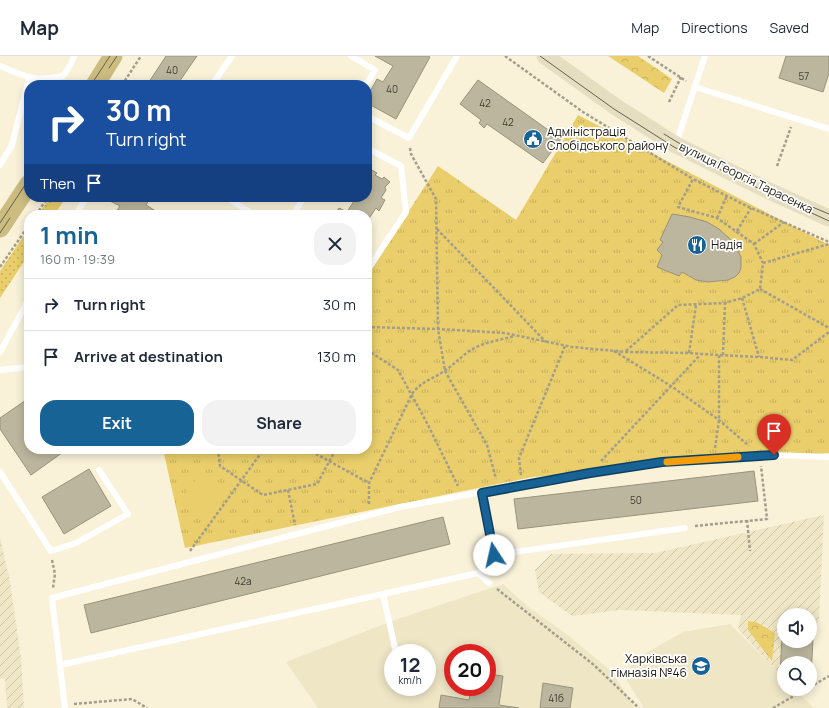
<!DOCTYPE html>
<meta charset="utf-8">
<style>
body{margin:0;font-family:Manrope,sans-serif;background:#f2f2f3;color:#1f2937;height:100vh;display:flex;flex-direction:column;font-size:15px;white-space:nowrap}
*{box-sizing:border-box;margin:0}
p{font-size:13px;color:#747a83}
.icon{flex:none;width:22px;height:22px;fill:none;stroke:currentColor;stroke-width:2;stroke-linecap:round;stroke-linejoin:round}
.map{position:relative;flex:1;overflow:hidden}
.panel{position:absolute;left:24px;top:154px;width:348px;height:244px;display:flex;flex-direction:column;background:#fff;border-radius:16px;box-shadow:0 2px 10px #0003}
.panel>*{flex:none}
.top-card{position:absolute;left:24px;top:24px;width:348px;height:122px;border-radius:16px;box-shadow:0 2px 10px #0003;background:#1a4fa0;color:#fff;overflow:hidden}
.controls{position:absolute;left:777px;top:552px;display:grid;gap:8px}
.controls a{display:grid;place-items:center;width:40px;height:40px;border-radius:50%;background:#fff;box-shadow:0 2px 10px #0003;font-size:20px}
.speed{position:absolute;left:384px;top:588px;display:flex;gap:8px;font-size:20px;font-weight:700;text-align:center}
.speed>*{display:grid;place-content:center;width:52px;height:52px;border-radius:50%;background:#fff;box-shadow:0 2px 10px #0003;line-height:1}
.speed small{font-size:10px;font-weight:400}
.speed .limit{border:6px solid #d22;background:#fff;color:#111}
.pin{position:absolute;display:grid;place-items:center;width:34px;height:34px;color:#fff;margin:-41px -17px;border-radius:50% 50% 50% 0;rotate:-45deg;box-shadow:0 0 4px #0007}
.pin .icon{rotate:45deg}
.me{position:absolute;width:44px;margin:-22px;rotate:350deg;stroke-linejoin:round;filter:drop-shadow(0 0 3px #0008)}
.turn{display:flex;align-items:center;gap:14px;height:84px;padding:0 16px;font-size:18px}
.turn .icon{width:52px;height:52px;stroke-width:2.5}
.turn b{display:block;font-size:28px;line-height:34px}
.then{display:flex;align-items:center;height:38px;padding:0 16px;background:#0003;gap:8px;font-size:15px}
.round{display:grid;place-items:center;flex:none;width:42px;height:42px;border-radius:16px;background:#f2f2f3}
.summary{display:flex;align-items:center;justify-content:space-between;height:68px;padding:0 16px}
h1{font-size:24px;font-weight:700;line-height:30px;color:#176396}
.primary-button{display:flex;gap:8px;margin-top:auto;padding:8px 16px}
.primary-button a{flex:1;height:46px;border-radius:16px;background:#176396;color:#fff;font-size:16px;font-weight:700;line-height:46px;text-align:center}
.primary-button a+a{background:#f2f2f3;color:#1f2937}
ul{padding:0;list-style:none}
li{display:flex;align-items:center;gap:12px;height:52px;padding:0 16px;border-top:1px solid #e0e1e3}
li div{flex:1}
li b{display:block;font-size:15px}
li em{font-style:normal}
header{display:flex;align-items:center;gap:24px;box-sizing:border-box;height:56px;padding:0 20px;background:#fff;border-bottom:1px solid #e0e1e3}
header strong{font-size:19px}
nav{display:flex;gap:22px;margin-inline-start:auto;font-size:14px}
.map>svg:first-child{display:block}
.built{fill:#efe6c6;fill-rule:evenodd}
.industrial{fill:url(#industrial-furrows)}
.grass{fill:url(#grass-dots)}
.forest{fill:url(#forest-crowns)}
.park{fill:url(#park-tufts)}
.pitch{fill:#e9ce6b}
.building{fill:#bcb69e;stroke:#99937c}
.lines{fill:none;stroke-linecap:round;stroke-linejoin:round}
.path{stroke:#a39e8b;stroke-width:2.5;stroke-dasharray:3 2;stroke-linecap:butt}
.service{stroke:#fff;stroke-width:6}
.secondary{stroke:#e6dec0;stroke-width:17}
.primary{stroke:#ccbc80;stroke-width:19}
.tram{stroke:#646152;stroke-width:1}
.route-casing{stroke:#0f4062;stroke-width:10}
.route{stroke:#176396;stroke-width:7}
.slow{stroke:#f59e0b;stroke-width:7}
.labels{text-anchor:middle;stroke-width:3.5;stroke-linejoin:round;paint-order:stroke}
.number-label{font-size:10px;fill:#424033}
.poi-label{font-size:12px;fill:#1a180f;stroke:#fff;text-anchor:start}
.street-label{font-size:12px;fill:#1a180f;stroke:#fff}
</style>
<header>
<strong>Map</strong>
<nav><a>Map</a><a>Directions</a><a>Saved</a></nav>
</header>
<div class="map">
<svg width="829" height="652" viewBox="0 0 829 652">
<defs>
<pattern id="industrial-furrows" width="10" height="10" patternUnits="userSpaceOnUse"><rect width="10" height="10" fill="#efe6c6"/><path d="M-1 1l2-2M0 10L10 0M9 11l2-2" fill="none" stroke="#ccc5a9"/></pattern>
<pattern id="grass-dots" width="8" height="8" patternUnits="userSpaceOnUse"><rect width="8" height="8" fill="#e9ce6b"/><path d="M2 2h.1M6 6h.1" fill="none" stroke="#c7b05c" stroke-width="1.8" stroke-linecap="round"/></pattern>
<pattern id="forest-crowns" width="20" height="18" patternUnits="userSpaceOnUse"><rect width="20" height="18" fill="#e9ce6b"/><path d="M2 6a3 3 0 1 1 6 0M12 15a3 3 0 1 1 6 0" fill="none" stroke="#c7b05c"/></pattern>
<pattern id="park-tufts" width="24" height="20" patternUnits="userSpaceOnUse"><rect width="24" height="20" fill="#e9ce6b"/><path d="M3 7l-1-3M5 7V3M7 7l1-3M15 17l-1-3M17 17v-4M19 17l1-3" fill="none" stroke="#c7b05c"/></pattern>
</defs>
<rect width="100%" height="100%" fill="#f9f2d9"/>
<path class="built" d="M503,528L527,550L568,579L612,616L635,652H318L286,606L392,565ZM393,597H427V631H393ZM453,597H487V631H453Z
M730,568L784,622V633H795L814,652H644L623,618L639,601L683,576Z"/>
<path class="industrial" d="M824,459L819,563L813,583H810V559H784V581H782L780,619L738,573L741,559L620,554L572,560L539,536L535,514L551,498L655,497Z
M0,482L10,525L21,603L24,652H7L5,623H0Z"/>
<path class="grass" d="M50,141H66L54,159H38Z
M29,172V198L0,242V215Z"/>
<path class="forest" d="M608,0H638L672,23L664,37Z
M56,141H66L54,159H44Z
M748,565L756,566L775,577L772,605L748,574Z"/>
<path class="park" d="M578,59L829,189V397L532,421L185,492L163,393H367V220L438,110L516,164Z"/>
<path class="pitch" d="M367,377L378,379L370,410L349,405L352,393H367Z
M203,414L230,435L210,461L183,441Z"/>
<path class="building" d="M166,0H197L177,29H147Z
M375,0H428L430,1L396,63L367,47V41L377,23L383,26L393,10Z
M786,0H829V17L823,36L779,22Z
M478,24L561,83L543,107L487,68L484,72L479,67L481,64L460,48Z
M370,113L377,117L375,119L382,123L384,121L390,126L385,131L386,134L381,142L385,144L379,155L376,152L368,164L370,168L367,173V159H334L339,152L347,156L354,145L349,142L350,141H367V115Z
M110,141H151L146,149L162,159H114L120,150L110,145Z
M672,158L690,161L707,166L719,173L730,183L737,193L741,201V212L739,217L735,221L728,224L708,226L696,224L682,216L679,220L657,211L662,199L657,194L663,186L660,184Z
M29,342V393H65L66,394L31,419L0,373V362Z
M89,413L111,450L64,478L42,441Z
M754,415L758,445L518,473L514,443Z
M443,461L450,488L91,577L84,549Z
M782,581H784V585H810V583H813L811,621H810V607H784V620L780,619Z
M487,618L503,620L499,649L519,652H439L441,639L469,644L471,631H487Z
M543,627L573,632L570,652H540Z"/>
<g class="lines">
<path class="path" d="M505,0L583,56L693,123
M648,0L686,25
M122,29L141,0
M669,46L681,21
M410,92L411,98L436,143L438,273L445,315L487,389L496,423
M777,110L791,71
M36,159L48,141
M717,162L727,140
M437,173L546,286
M737,175L751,152
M754,188L784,166
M763,207L829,188
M0,211L29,169
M760,233L829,272
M742,242L759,301
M367,271L438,273L505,277L572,291L626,296L689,297L701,298L759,301L792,304L829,276
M367,294L398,314L428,369L458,430
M614,295L671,330L719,364L749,390
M626,295L678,249L725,247L742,242L760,233L763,207L754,188L717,162L678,151L693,123L751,152L829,186
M689,297L696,249
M723,299L725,247
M715,392L719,364V299
M218,393L220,410L263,439L317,428L336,393
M307,393L369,427
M601,405L700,299
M521,419L519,402L565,290
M288,434L295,469
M369,448V427L412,338C420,326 433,323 444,315C454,309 461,300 471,294C484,286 500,284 515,280
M747,464L750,495
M695,470L767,463L761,410
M190,495L264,393
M52,504L55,518L53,532
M497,533L594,609L639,652
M810,631L829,620
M74,648L132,643L147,652
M773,652L806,633"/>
<path class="service" d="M351,0L375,14L366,29
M0,10C26,21 35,26 63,20L71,8L74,0
M212,29L232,0
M695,31L829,73
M367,60L409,82L457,0
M676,88L705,0
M367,92L401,110L406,156L367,215
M0,109L12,89L29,22
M226,141L254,159
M76,159L86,141
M293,159L304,141
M0,296L29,243
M0,314L29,311
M0,416L51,495L76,487L128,458L99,414
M482,437L494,499L478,517L489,527
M494,499L685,472
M396,597L383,538L478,517
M60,609L383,538
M427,614L429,615
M65,652L52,542L400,451L590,417L662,406L774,399L829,401"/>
<path class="secondary" d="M545,0L616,51L676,89L767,134L829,162"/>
<path class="primary" d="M95,29L113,0
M0,172L29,128"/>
<path class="tram" d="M540,0L614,53L674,91L766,136L829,165
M109,12L117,0
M91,29L110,0
M664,78L677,86L742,118
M798,145L829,158
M0,167L29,123
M0,177L10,162"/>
</g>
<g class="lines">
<defs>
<path id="route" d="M494,499L482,437L590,417L662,406L774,399"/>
</defs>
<use href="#route" class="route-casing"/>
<use href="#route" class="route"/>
<path class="slow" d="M667,406L738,401"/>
</g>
<defs>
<symbol id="civic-disc" viewBox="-11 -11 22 22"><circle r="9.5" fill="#176396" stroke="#fff"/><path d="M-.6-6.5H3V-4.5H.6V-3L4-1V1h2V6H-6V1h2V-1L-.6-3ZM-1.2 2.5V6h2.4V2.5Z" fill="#fff"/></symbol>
<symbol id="restaurant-disc" viewBox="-11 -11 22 22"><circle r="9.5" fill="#176396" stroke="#fff"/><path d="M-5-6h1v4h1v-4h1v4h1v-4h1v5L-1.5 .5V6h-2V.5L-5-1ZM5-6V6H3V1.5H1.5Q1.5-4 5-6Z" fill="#fff"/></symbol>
<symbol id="school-disc" viewBox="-11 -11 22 22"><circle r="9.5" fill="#176396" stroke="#fff"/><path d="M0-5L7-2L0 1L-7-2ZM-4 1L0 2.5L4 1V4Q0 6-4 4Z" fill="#fff"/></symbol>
</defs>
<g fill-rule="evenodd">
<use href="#civic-disc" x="522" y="72" width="22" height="22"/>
<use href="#restaurant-disc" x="686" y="178" width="22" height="22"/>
<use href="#school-disc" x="690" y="599" width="22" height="22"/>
</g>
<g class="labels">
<g class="number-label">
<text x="172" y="18">40</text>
<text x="804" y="24">57</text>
<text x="392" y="37">40</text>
<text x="485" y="51">42</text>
<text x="508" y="70">42</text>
<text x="636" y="448">50</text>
<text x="243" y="529">42а</text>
<text x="556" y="646">41б</text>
</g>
<g class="poi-label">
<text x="547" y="80">Адміністрація<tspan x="547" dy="14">Слобідського району</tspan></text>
<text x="711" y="193">Надія</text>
<text x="687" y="607" text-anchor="end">Харківська<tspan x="687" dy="14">гімназія №46</tspan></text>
</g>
<g class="street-label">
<text transform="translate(746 122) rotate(26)" y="4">вулиця Георгія Тарасенка</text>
</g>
</g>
</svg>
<div class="controls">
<a><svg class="icon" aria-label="sound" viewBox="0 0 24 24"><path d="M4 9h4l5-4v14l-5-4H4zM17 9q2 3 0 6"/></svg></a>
<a><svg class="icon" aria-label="search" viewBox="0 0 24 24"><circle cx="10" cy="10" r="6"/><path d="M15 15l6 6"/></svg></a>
</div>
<div class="speed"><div>12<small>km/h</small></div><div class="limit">20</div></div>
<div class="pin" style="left:774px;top:399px;background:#d93025"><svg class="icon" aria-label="arrive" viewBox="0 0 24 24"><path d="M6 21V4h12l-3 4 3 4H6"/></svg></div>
<svg class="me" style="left:494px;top:499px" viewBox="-20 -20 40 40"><circle r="19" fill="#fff"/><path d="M0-13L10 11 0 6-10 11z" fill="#176396"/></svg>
<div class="top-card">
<div class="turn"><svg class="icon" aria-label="right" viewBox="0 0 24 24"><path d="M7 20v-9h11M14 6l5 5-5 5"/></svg><div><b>30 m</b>Turn right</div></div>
<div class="then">Then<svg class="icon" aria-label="arrive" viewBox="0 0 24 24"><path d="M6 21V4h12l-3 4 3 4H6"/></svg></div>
</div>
<section class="panel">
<div class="summary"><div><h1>1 min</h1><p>160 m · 19:39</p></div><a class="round"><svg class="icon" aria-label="close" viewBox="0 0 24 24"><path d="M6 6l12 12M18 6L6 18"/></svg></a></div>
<ul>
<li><svg class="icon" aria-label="right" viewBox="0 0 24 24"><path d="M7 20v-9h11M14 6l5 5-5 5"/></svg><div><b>Turn right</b></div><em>30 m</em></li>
<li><svg class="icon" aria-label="arrive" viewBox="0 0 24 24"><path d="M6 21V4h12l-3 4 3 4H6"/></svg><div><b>Arrive at destination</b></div><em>130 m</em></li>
</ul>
<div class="primary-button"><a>Exit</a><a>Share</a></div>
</section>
</div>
